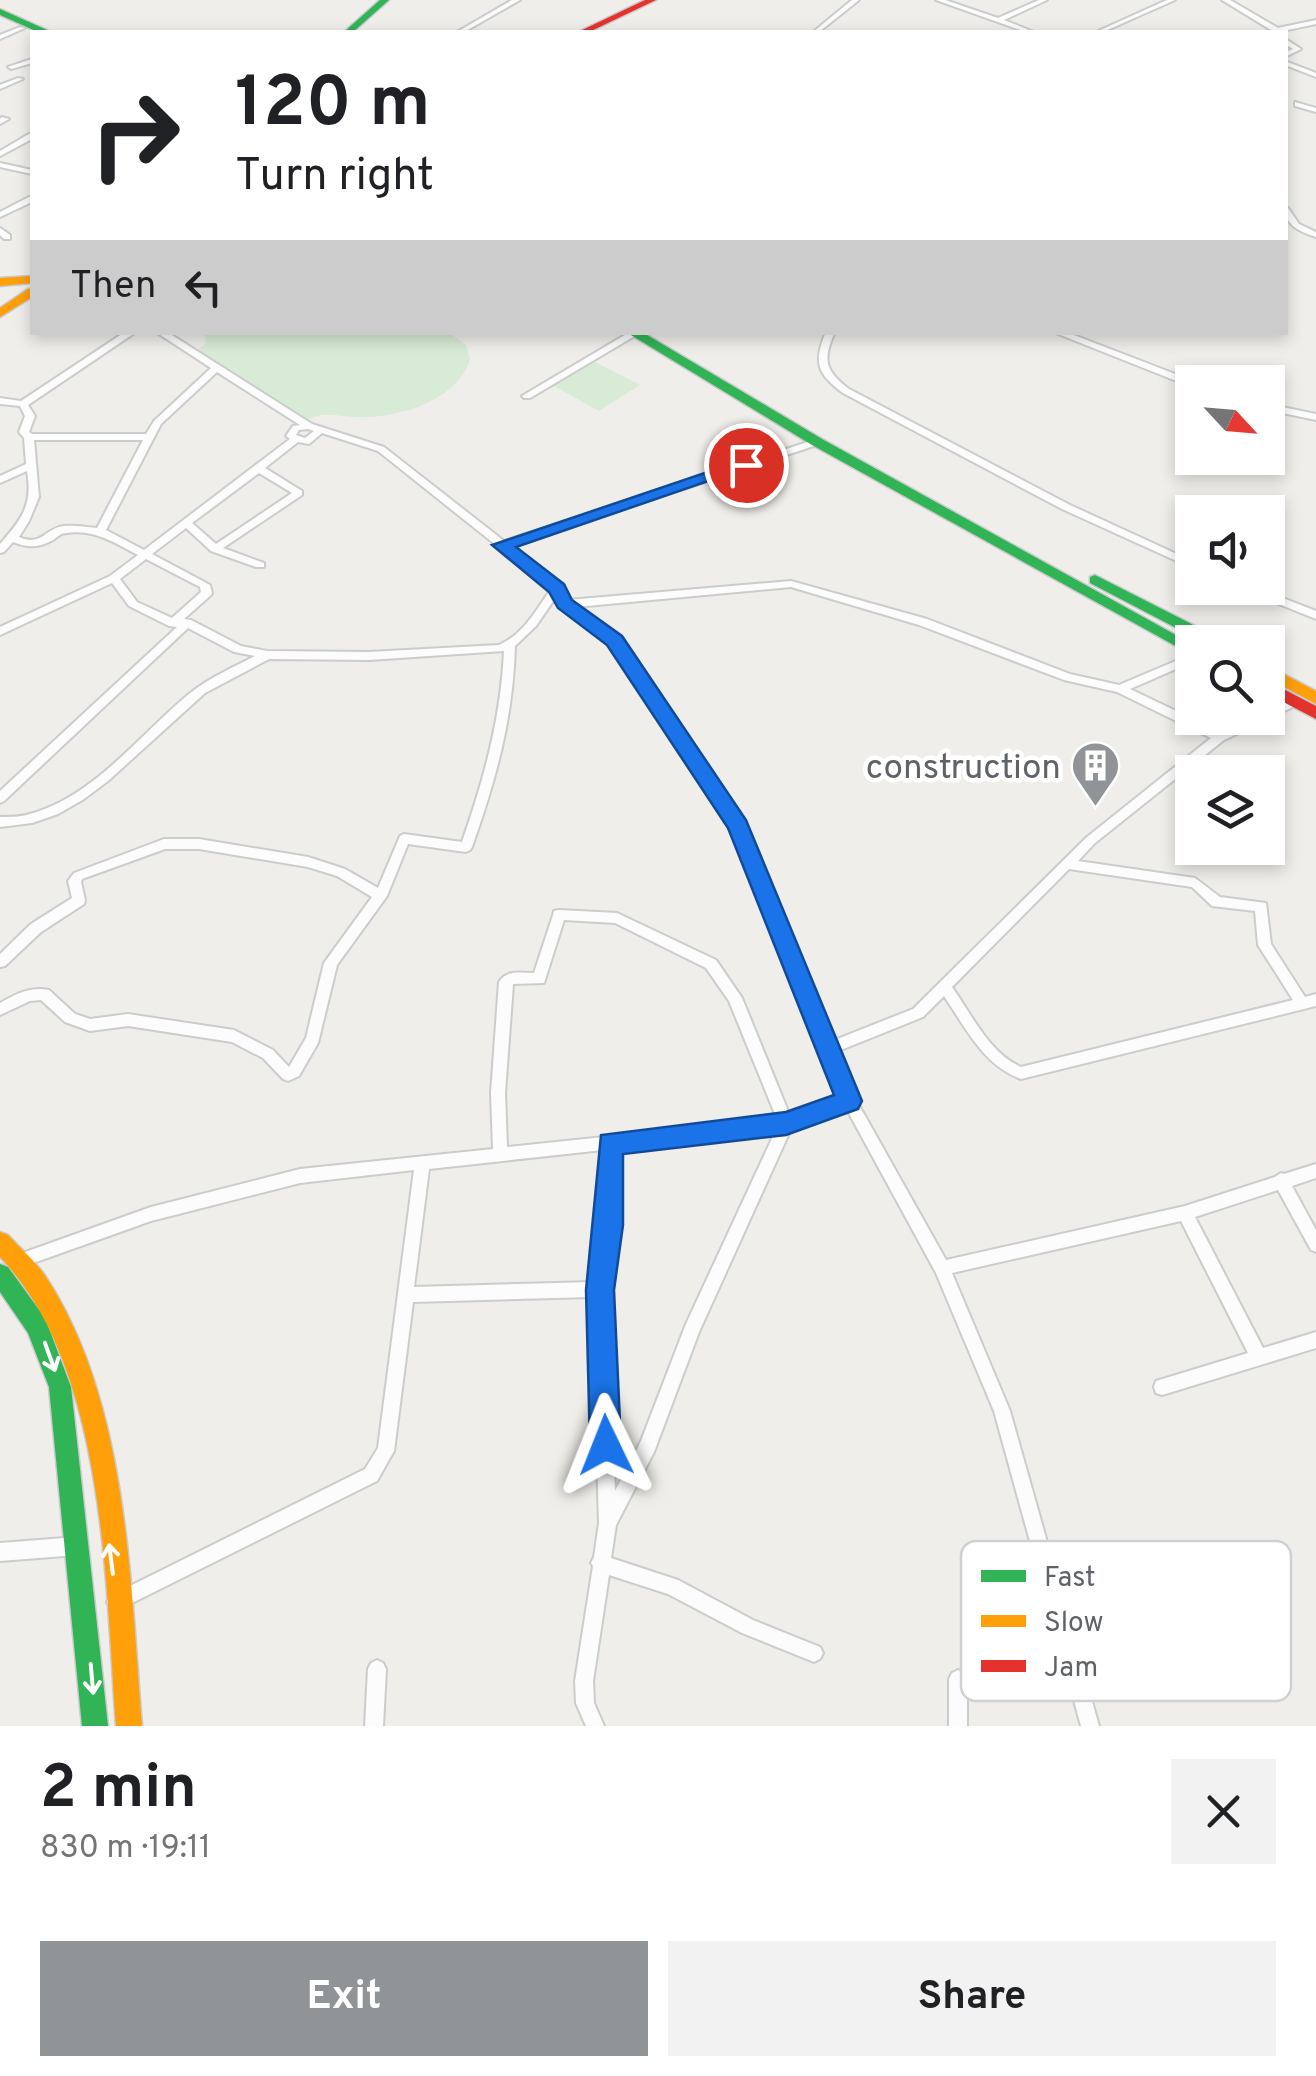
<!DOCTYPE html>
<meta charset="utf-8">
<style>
body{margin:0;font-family:Overpass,sans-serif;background:#f2f2f2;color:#202124;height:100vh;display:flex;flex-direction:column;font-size:38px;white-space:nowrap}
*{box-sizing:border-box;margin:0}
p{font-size:32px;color:#757577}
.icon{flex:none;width:55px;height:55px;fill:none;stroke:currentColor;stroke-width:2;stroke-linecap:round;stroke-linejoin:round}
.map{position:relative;height:1726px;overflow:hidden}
.drawer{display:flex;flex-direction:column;background:#fff;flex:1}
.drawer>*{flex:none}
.guide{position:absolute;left:30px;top:30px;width:1258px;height:305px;border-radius:0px;box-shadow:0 5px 15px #0003;background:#fff;color:#202124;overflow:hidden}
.needle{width:65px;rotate:116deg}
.tools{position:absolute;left:1175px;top:365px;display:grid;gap:20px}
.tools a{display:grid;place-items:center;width:110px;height:110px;border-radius:0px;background:#fff;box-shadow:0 5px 15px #0003;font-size:50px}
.pin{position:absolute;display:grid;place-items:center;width:85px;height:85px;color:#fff;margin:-42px;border:5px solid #fff;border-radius:50%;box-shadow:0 2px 10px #0007}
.me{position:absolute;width:110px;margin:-55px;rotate:358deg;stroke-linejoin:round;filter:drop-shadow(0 0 8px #0008)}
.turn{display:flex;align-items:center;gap:35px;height:210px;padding:0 40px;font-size:45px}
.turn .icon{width:130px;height:130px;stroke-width:2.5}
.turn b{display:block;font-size:70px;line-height:85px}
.then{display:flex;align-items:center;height:95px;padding:0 40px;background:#0003;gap:20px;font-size:38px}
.round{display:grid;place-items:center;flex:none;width:105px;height:105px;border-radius:0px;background:#f2f2f2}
.headline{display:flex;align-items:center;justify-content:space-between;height:170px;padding:0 40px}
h1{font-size:60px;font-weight:700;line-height:75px}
.primary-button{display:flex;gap:20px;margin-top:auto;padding:20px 40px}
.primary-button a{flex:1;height:115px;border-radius:0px;background:#919496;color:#fff;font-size:40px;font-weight:700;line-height:115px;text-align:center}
.primary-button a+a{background:#f2f2f2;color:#202124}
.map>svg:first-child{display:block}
.green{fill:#d8ebd6}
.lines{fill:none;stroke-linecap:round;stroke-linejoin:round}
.street-casing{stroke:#cbcccc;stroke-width:4}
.fast-casing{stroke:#cacacb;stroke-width:3}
.slow-casing{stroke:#cacacb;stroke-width:3}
.jam-casing{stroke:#cacacb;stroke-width:3}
.street{fill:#fdfcfc;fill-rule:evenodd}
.fast{fill:#30b455;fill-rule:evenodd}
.slow{fill:#ff9f0a;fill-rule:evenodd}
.jam{fill:#e5322d;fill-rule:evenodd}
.oneway{stroke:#fff}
.route{fill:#1a73e8;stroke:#114b97;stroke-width:2.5}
.labels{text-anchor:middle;stroke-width:9;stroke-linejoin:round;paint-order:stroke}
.poi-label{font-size:35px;fill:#5f6368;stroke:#fff;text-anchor:end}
.key{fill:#fff;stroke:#cfd0d2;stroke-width:2.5}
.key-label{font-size:28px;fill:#5f6368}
</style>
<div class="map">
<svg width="1316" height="1726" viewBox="0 0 1316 1726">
<rect width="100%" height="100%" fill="#efeeea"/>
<path class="green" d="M450,333L466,345L470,359C458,400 401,417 363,417C344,418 325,410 308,419L198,349L206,343L205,333Z
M595,362L640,385L599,411L554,386Z"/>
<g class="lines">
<defs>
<path id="street" d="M512,0H520L464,32H457Z
M852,0H859L819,32H813Z
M936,0H945L998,18L1039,0H1047L1004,20L1034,32H1026Z
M1167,0H1175L1103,32H1096Z
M1222,0H1230L1278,28L1316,20V24L1278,32H1268L1271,30Z
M20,27L25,28L0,39V35Z
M1285,39L1287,40L1301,49L1285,57V52L1293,49L1285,44Z
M32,59V63L11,69L8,67Z
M1285,61L1316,73V77L1285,65Z
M18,78L23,79L0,89V85Z
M1295,102L1316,108V112L1295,106Z
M2,117L9,119L0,124V119Z
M29,134H32V139L0,156V151Z
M0,163L32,170V174L0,167Z
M29,197H32V202L0,217V212Z
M1285,208H1288L1299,224L1316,232V237C1301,232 1285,226 1285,208Z
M0,228L10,235V239H4L0,235Z
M125,332H136L28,405L35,416L29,432L32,434H146L154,421L211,368L156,332H167L312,424L384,447L504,541L817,439L822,442L820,444L510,546L561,586L568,600L791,581L927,619L1070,674L1119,685L1192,654V662L1130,689L1220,732L1251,718H1265L1264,721L1224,740L1095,843L1078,861L1195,878L1220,897L1266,903L1271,944L1305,997L1316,994V1006L1021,1079C983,1065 966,1028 944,996L923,1017L836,1052L855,1098L946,1260L1185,1206L1275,1177L1281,1173L1284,1174L1316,1164V1178L1292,1186L1316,1230V1252L1311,1250L1278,1190L1195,1217L1263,1348L1316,1332V1348L1162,1395L1156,1393L1154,1387L1156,1381L1248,1353L1181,1221L952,1273L1010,1411L1099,1726H1081L994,1411L936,1273L846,1108L791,1129L699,1332L654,1452L616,1525L611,1558L678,1580L753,1620L820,1647L823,1653L820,1659L814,1662L742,1633L668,1594L609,1575L593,1681L594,1703L604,1726H586L576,1703L575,1681L593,1566L591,1563L594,1557L599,1523L592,1297L413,1302L394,1451L377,1481L122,1608L116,1611L110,1608L107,1602L110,1596L365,1469L378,1448L414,1170L300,1183L151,1221L22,1267L17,1265L14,1260L17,1255L151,1207L300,1169L493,1149L491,1093L499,982C507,969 521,973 534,973L553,915L554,911L559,910L617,913L716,960L742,998L790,1116L841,1098L732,827L611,643L561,606L556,597L536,626L515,646C513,719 496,779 472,847L470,850L466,852L408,844L387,896L337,965L318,1043L299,1076L288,1081L283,1079L263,1058L232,1042L128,1026L90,1031L65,1022L41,1000L30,1001L0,1015V1003C16,994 30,986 49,990L75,1014L90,1019L128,1014L234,1030L273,1050L289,1067L306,1038L324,963L372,897L337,876L308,867L199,849H165L82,879L81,882L85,900L84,904L41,932L5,966L0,967V954L31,924L72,898L68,881L74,873L164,839H199L308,857L345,869L378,888L400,836L404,834L462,842C484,779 501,718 504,651L369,660L269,659L205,693L108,781L84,799L58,814L32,823L0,827V817C10,817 21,817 30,814C95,796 139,735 189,694C209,678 232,668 255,656L234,652L188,628L4,801L0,803V791L177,627L169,626L129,606L112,583L0,635V627L110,576L138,555C115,543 94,529 67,533C60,533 59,536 53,540C39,548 27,548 13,542L4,552L0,553V544C22,519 33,505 27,471L0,483V476L26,464L24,438L19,432L25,416L20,406L0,404V398L21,401ZM217,372L300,425L293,426L286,436L290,439L144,550L106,530L161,424ZM308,429L314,431L305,438L296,435L299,430ZM322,433L378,451L551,589C536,610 524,634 499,645L369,652L267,651L241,646L191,620L184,619L211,595L212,593L210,585L152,554L186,528L211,551L256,567H264V563L223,548L302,495V491L265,468L298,442L309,444ZM34,440H143L97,528C86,527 74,525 64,526C45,528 42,547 19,537L29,521L39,497ZM259,473L292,493L216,544L192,523ZM146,559L200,587L201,592L172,618L137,602L120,579ZM791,587L919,625L1064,680L1117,692L1211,738L1087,837L913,1009L832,1041L742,823L619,637L576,607ZM1069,869L1192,887L1212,906L1255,911L1258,945L1293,1000L1021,1067C989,1053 972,1015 952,987ZM564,920L615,923L706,968L729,1001L777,1119L507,1147L505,1093L513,984L544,983ZM775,1132L686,1324L641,1441L615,1491L608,1289L617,1225V1149ZM603,1150L601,1225L593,1282L414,1287L429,1169Z
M630,332L638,334L530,398H524L522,396Z
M826,332H835C822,360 825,371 849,389L1070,505L1192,561V568L1062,509L843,393C817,374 813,362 826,332Z
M1053,332H1066L1196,382H1192V387L1189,386Z
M1268,404L1316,414V420L1268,410Z
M1243,588H1257L1316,611V619L1244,590Z
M1295,697L1299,698L1301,701L1299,704L1272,717L1266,718L1268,709Z
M77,1537L83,1540L86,1546L83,1552L77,1555L0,1561V1543Z
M377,1660L383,1663L386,1669L383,1726H365L368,1669L371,1663Z
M958,1670L964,1673L967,1679V1726H949V1679L952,1673Z"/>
<path id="fast" d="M380,0H389L353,32H344Z
M0,9L47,30L49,32H38L0,15Z
M626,332H642L822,439L1192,644V655L812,445Z
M1095,575L1219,638L1222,642H1203L1090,583V577Z
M0,1264L8,1267L45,1318L71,1387L108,1726H82L49,1387L28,1333L0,1292Z"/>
<path id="slow" d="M32,276V283L0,286V278Z
M28,289H32V297L0,317V308Z
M1268,666L1316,691V704L1268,678Z
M0,1232L8,1235C20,1248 34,1260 44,1274C128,1399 130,1581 142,1726H116C105,1580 106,1368 0,1257Z"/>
<path id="jam" d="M645,0H656L589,32H578Z
M1268,681L1316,706V719L1268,694Z"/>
</defs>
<use href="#street" class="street-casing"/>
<use href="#fast" class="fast-casing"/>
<use href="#slow" class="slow-casing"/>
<use href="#jam" class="jam-casing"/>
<use href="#street" class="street"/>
<use href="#fast" class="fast"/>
<use href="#slow" class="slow"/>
<use href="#jam" class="jam"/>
</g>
<defs><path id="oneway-shaft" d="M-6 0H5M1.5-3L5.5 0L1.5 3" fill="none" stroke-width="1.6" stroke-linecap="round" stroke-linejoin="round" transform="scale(2.5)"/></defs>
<g class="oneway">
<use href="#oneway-shaft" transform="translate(50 1357) rotate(70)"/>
<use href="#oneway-shaft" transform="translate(111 1559) rotate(-97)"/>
<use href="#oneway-shaft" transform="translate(92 1679) rotate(85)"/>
</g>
<path class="route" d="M740,461L755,465L516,547L564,584L572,600L622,636L746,820L862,1101L858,1109L786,1135L623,1154V1225L614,1290L621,1445L616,1456L606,1460L595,1456L590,1445L586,1290L601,1135L786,1112L834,1095L728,828L607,645L558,608L549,592L492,545Z"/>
<defs>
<symbol id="building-pin" viewBox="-11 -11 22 30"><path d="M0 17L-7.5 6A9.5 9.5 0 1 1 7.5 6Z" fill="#919496" stroke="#fff"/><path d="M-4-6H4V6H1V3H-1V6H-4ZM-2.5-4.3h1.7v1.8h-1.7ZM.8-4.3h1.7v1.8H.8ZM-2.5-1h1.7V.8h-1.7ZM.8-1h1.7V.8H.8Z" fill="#fff"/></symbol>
</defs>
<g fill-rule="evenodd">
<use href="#building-pin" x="1068" y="738" width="55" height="75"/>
</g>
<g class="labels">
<g class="poi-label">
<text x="1061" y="778">construction</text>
</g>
</g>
<rect x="961" y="1541" width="330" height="160" rx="15" class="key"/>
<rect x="981" y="1570" width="45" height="12" fill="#30b455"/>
<rect x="981" y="1615" width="45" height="12" fill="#ff9f0a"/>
<rect x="981" y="1660" width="45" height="12" fill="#e5322d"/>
<g class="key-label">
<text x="1044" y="1586">Fast</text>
<text x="1044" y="1631">Slow</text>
<text x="1044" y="1676">Jam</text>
</g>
</svg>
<div class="tools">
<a><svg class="needle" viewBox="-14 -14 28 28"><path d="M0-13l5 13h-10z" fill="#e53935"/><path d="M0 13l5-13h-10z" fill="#757577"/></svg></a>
<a><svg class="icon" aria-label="sound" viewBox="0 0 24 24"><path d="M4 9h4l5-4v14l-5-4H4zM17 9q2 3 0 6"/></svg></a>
<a><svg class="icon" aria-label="search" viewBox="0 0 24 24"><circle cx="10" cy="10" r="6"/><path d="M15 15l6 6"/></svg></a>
<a><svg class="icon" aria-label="layers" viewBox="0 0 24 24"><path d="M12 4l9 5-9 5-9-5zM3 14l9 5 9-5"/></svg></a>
</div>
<div class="pin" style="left:746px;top:465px;background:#d93025"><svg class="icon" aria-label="arrive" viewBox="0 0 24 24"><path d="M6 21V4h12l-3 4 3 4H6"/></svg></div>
<svg class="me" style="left:606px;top:1445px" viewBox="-20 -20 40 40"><path d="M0-17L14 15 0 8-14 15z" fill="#1a73e8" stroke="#fff" stroke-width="4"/></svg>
<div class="guide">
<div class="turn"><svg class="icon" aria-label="right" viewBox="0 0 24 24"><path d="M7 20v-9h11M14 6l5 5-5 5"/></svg><div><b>120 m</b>Turn right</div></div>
<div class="then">Then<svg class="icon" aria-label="left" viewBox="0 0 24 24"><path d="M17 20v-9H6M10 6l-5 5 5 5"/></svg></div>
</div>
</div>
<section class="drawer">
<div class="headline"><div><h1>2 min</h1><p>830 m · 19:11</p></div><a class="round"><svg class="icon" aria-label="close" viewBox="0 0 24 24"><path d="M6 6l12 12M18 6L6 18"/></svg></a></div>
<div class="primary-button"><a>Exit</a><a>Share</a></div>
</section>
